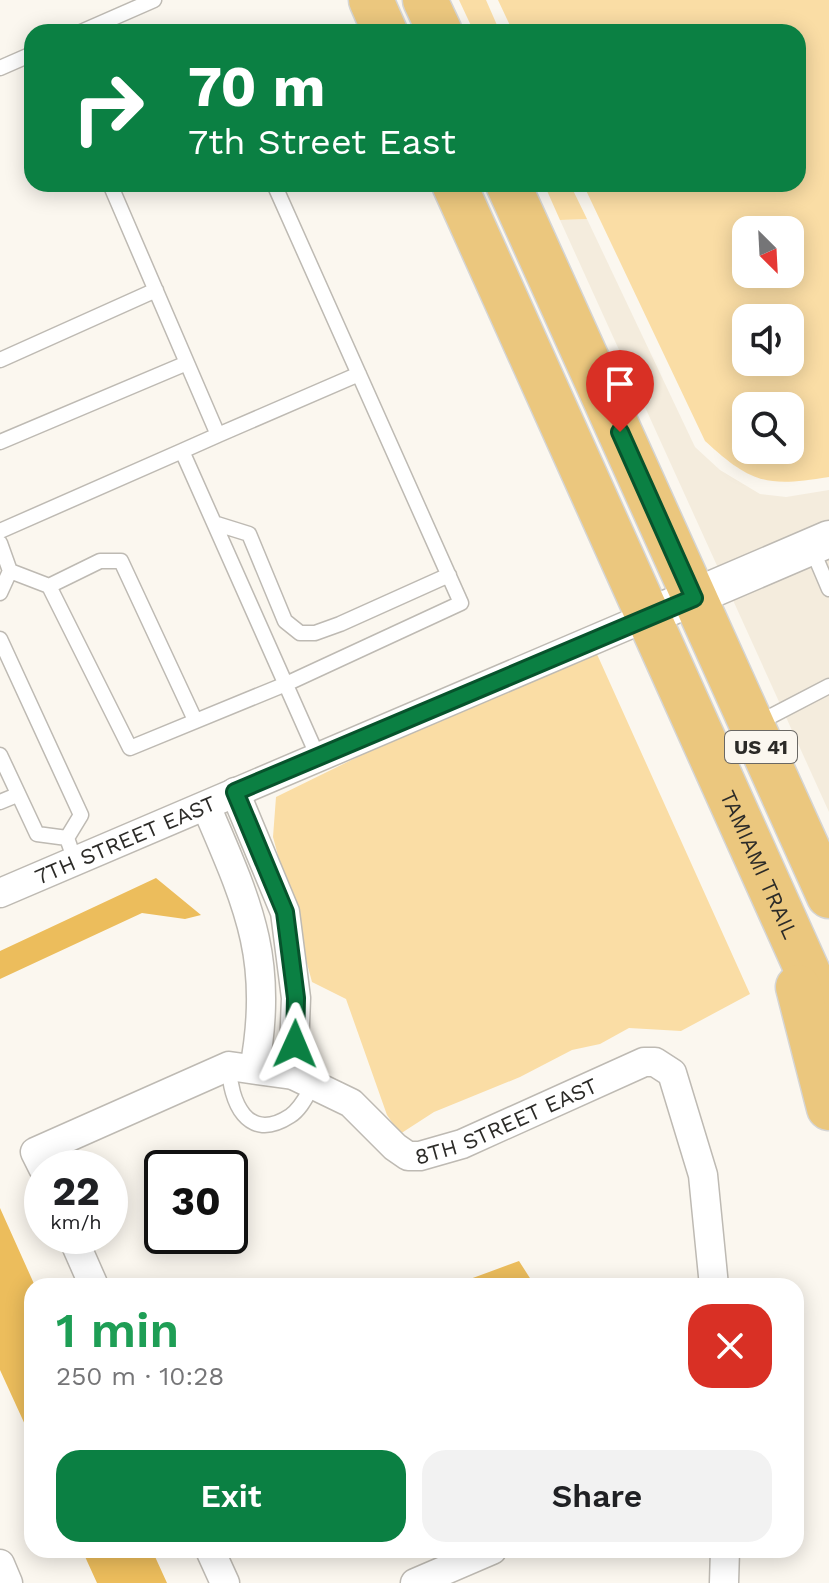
<!DOCTYPE html>
<meta charset="utf-8">
<style>
body{margin:0;font-family:"Work Sans",sans-serif;background:#f2f2f2;color:#202124;height:100vh;display:flex;flex-direction:column;font-size:30px;white-space:nowrap}
*{box-sizing:border-box;margin:0}
p{font-size:26px;color:#757577}
.icon{flex:none;width:44px;height:44px;fill:none;stroke:currentColor;stroke-width:2;stroke-linecap:round;stroke-linejoin:round}
.map{position:relative;flex:1;overflow:hidden}
.sheet{position:absolute;left:24px;top:1278px;width:780px;height:280px;display:flex;flex-direction:column;background:#fff;border-radius:24px;box-shadow:0 4px 20px #0003}
.sheet>*{flex:none}
.banner{position:absolute;left:24px;top:24px;width:782px;height:168px;border-radius:24px;box-shadow:0 4px 20px #0003;background:#0b8043;color:#fff;overflow:hidden}
.needle{width:52px;rotate:156deg}
.buttons{position:absolute;left:732px;top:216px;display:grid;gap:16px}
.buttons a{display:grid;place-items:center;width:72px;height:72px;border-radius:16px;background:#fff;box-shadow:0 4px 20px #0003;font-size:40px}
.speed{position:absolute;left:24px;top:1150px;display:flex;gap:16px;font-size:40px;font-weight:700;text-align:center}
.speed>*{display:grid;place-content:center;width:104px;height:104px;border-radius:50%;background:#fff;box-shadow:0 4px 20px #0003;line-height:1}
.speed small{font-size:20px;font-weight:400}
.speed .limit{border:4px solid #111;border-radius:12px;background:#fff;color:#111}
.pin{position:absolute;display:grid;place-items:center;width:68px;height:68px;color:#fff;margin:-82px -34px;border-radius:50% 50% 50% 0;rotate:-45deg;box-shadow:0 0 8px #0007}
.pin .icon{rotate:45deg}
.me{position:absolute;width:88px;margin:-44px;rotate:1deg;stroke-linejoin:round;filter:drop-shadow(0 0 6px #0008)}
.turn{display:flex;align-items:center;gap:28px;height:168px;padding:0 32px;font-size:36px}
.turn .icon{width:104px;height:104px;stroke-width:2.5}
.turn b{display:block;font-size:56px;line-height:68px}
.round{display:grid;place-items:center;flex:none;width:84px;height:84px;border-radius:24px;background:#f2f2f2}
.summary{display:flex;align-items:center;justify-content:space-between;height:136px;padding:0 32px}
h1{font-size:48px;font-weight:600;line-height:60px;color:#1e9e55}
.cta{display:flex;gap:16px;margin-top:auto;padding:16px 32px}
.cta a{flex:1;height:92px;border-radius:24px;background:#0b8043;color:#fff;font-size:32px;font-weight:600;line-height:92px;text-align:center}
.cta a+a{background:#f2f2f2;color:#202124}
.map>svg:first-child{display:block}
.built{fill:#f4ecdd}
.green{fill:#fadda5;fill-rule:evenodd}
.water{fill:#ecbd5c}
.lines{fill:none;stroke-linecap:round;stroke-linejoin:round}
.service-casing{stroke:#bebab3;stroke-width:17}
.minor-casing{stroke:#bebab3;stroke-width:31}
.tertiary-casing{stroke:#bebab3;stroke-width:39}
.trunk-casing{stroke:#d5d5d4;stroke-width:47}
.service{stroke:#fff;stroke-width:14}
.minor{stroke:#fff;stroke-width:28}
.tertiary{stroke:#fff;stroke-width:36}
.trunk{stroke:#ebc77e;stroke-width:44}
.route-casing{stroke:#07532c;stroke-width:20}
.route{stroke:#0b8043;stroke-width:14}
.labels{text-anchor:middle;stroke-width:8;stroke-linejoin:round;paint-order:stroke}
.shield{fill:#fbf7ef;stroke:#6a6864;stroke-width:2}
.shield-label{font-size:20px;font-weight:bold;fill:#2c2b28}
.street-label{font-size:22px;fill:#2c2b28;stroke:#fbf7ef}
</style>
<div class="map">
<svg width="829" height="1583" viewBox="0 0 829 1583">
<rect width="100%" height="100%" fill="#fbf7ef"/>
<path class="built" d="M587,219L695,447L720,470L760,494L786,497L829,490V523L719,570L560,220Z
M829,556V812L732,598Z"/>
<path class="green" d="M459,0H486L500,32H474Z
M498,0H829V477C767,487 752,484 705,441L583,184H798V32H513ZM746,230H790V274H746ZM746,318H790V362H746ZM746,406H790V450H746Z
M544,184H570L587,219L560,220Z
M596,652L750,994L681,1031L629,1028L600,1044L572,1050L520,1077L434,1112L400,1134L387,1115L346,999L312,982L273,837L276,797L384,744Z"/>
<path class="water" d="M156,878L201,915L185,919L142,913L0,979V951Z
M0,1208L35,1286L32,1440L0,1370Z
M519,1261L535,1286H451Z
M82,1550H152L167,1583H97Z"/>
<g class="lines">
<defs>
<path id="service" d="M81,32L154,0
M0,68L32,54
M110,184L218,435L182,451
M0,360L156,290
M218,435L359,374
M0,442L187,363
M217,524L249,534L285,621L300,633H315L340,624L449,575
M0,531L182,451L318,757
M0,543L10,571L0,593
M812,549L829,589
M10,571L49,586L130,748L286,684L461,603L274,184
M49,586L100,561H121L195,720
M0,639L81,815L67,838L75,861
M756,724L829,686
M0,755L37,834L67,838
M0,802L17,795
M229,1066C230,1101 247,1144 290,1116C301,1109 307,1095 313,1085"/>
<g id="minor">
<path d="M235,792L285,912L296,998L293,1075"/>
<path d="M206,806C248,904 275,960 254,1069"/>
<path id="s1" d="M0,893L647,617"/>
<path id="s2" d="M43,1168L35,1152L229,1066L293,1075L351,1103L395,1147L408,1156H420L462,1144L644,1062H655L672,1073L703,1175L714,1286"/>
<path d="M72,1236L94,1286"/>
<path d="M210,1550L225,1583"/>
<path d="M0,1564L8,1583"/>
<path d="M415,1583L492,1550"/>
<path d="M724,1583L725,1550"/>
</g>
<path id="tertiary" d="M647,617L829,539"/>
<g id="trunk">
<path d="M371,0L385,32"/>
<path d="M425,0L440,32"/>
<path id="s3" d="M454,184L829,1019"/>
<path d="M508,184L829,896"/>
<path d="M798,987L829,1108"/>
</g>
</defs>
<use href="#service" class="service-casing"/>
<use href="#minor" class="minor-casing"/>
<use href="#tertiary" class="tertiary-casing"/>
<use href="#trunk" class="trunk-casing"/>
<use href="#service" class="service"/>
<use href="#minor" class="minor"/>
<use href="#tertiary" class="tertiary"/>
<use href="#trunk" class="trunk"/>
</g>
<g class="lines">
<defs>
<path id="route" d="M295,1044L296,998L285,912L235,792L694,598L620,432"/>
</defs>
<use href="#route" class="route-casing"/>
<use href="#route" class="route"/>
</g>
<g class="labels">
<rect class="shield" x="725" y="731" width="72" height="32" rx="6"/>
<g class="shield-label">
<text x="761" y="754">US 41</text>
</g>
<g class="street-label">
<text dy="8" stroke="none"><textPath href="#s1" startOffset="136">7TH STREET EAST</textPath></text>
<text dy="8" stroke="none"><textPath href="#s3" startOffset="746">TAMIAMI TRAIL</textPath></text>
<text dy="8" stroke="none"><textPath href="#s2" startOffset="542">8TH STREET EAST</textPath></text>
</g>
</g>
</svg>
<div class="buttons">
<a><svg class="needle" viewBox="-14 -14 28 28"><path d="M0-13l5 13h-10z" fill="#e53935"/><path d="M0 13l5-13h-10z" fill="#757577"/></svg></a>
<a><svg class="icon" aria-label="sound" viewBox="0 0 24 24"><path d="M4 9h4l5-4v14l-5-4H4zM17 9q2 3 0 6"/></svg></a>
<a><svg class="icon" aria-label="search" viewBox="0 0 24 24"><circle cx="10" cy="10" r="6"/><path d="M15 15l6 6"/></svg></a>
</div>
<div class="speed"><div>22<small>km/h</small></div><div class="limit">30</div></div>
<div class="pin" style="left:620px;top:432px;background:#d93025"><svg class="icon" aria-label="arrive" viewBox="0 0 24 24"><path d="M6 21V4h12l-3 4 3 4H6"/></svg></div>
<svg class="me" style="left:295px;top:1044px" viewBox="-20 -20 40 40"><path d="M0-17L14 15 0 8-14 15z" fill="#0b8043" stroke="#fff" stroke-width="4"/></svg>
<div class="banner">
<div class="turn"><svg class="icon" aria-label="right" viewBox="0 0 24 24"><path d="M7 20v-9h11M14 6l5 5-5 5"/></svg><div><b>70 m</b>7th Street East</div></div>
</div>
<section class="sheet">
<div class="summary"><div><h1>1 min</h1><p>250 m · 10:28</p></div><a class="round" style="background:#d93025;color:#fff"><svg class="icon" aria-label="close" viewBox="0 0 24 24"><path d="M6 6l12 12M18 6L6 18"/></svg></a></div>
<div class="cta"><a>Exit</a><a>Share</a></div>
</section>
</div>
